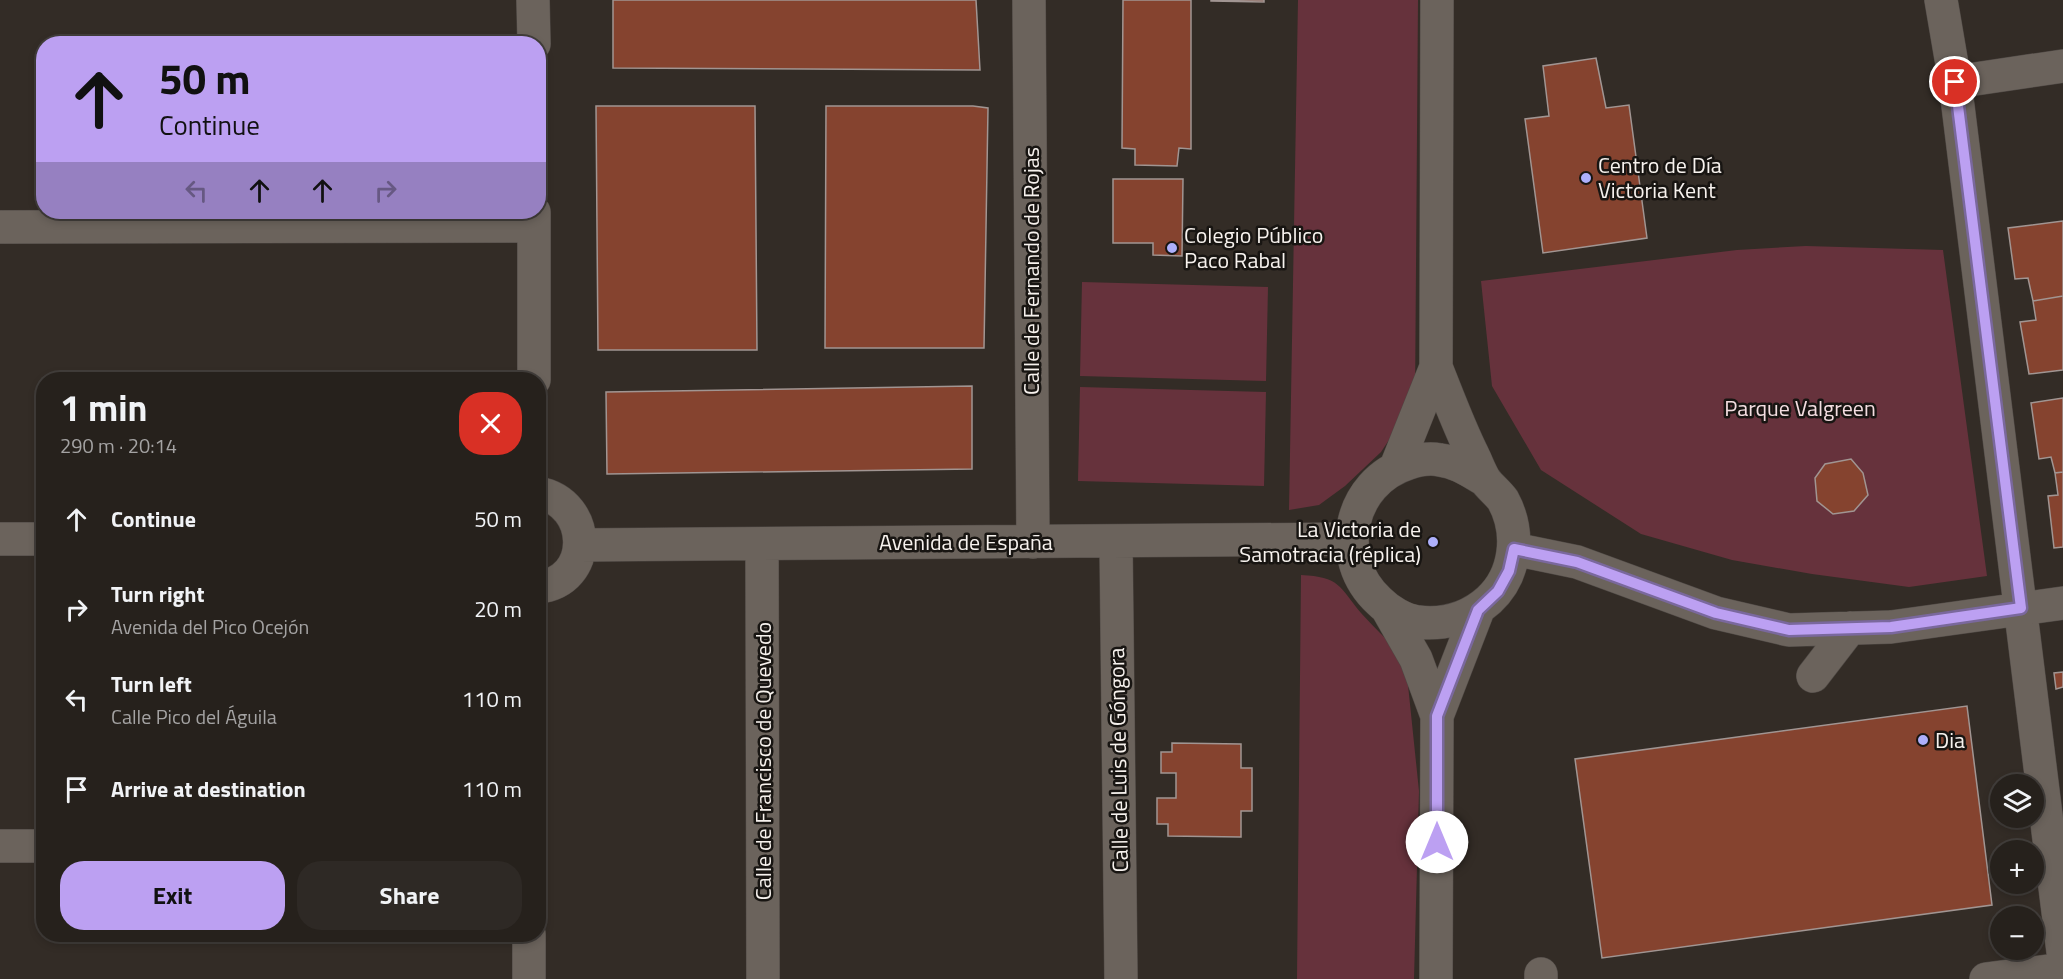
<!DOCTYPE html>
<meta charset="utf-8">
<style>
body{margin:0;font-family:"Titillium Web",sans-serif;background:#2e2925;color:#f1f3f6;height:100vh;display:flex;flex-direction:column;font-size:22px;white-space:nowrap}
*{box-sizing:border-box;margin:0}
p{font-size:20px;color:#a4a3a3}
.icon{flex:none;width:33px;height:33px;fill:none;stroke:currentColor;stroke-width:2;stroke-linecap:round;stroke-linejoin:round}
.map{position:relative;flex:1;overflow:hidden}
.panel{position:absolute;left:36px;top:372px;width:510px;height:570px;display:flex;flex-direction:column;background:#26211c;border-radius:24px;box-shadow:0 3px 9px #0003,0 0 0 2px #423e3b}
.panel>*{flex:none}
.top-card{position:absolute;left:36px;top:36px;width:510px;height:183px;border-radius:24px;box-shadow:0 3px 9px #0003,0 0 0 2px #423e3b;background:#bca0f2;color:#111;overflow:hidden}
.fabs{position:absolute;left:1990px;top:774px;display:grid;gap:12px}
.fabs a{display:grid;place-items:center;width:54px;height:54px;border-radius:50%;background:#26211c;box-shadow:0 3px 9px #0003,0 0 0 2px #423e3b;font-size:30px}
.pin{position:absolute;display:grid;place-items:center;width:51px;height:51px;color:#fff;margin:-26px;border:3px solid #fff;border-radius:50%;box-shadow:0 2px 6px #0007}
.me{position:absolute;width:66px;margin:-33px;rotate:0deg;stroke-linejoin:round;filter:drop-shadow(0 0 4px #0008)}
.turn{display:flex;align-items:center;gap:21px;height:126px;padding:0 24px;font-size:27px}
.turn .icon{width:78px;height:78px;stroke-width:2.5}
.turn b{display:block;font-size:42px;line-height:51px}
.lanes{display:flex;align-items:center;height:57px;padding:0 24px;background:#0003;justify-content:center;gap:30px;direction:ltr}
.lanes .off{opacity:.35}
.round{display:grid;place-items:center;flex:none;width:63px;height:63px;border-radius:24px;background:#2e2925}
.overview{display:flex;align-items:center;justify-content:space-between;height:102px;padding:0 24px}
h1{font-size:36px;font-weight:700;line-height:45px}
.action{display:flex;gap:12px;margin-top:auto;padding:12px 24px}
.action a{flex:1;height:69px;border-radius:24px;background:#bca0f2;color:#111;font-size:24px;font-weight:700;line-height:69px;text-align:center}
.action a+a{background:#2e2925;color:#f1f3f6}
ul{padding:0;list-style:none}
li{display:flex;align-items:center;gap:18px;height:90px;padding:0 24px}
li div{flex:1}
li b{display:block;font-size:22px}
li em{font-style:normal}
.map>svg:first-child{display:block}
.green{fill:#66323c}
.building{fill:#85432f;stroke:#a19592;stroke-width:1.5}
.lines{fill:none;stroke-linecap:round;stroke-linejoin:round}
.minor-casing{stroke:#4f4945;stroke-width:34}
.minor{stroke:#6b635c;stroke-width:33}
.route-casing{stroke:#7a689d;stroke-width:15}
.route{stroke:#bca0f2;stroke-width:10}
.poi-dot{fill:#adaffb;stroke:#181512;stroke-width:2}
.labels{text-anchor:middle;stroke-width:5;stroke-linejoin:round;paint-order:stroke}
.poi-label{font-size:22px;fill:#f7f2ee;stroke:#181512;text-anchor:start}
.street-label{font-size:22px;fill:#f7f2ee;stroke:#181512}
.park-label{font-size:22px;fill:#f3dde0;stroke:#181512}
</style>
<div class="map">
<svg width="2063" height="979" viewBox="0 0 2063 979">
<rect width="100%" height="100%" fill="#332c26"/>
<path class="green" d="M1298,0H1418L1415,401L1381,452L1345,486L1319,505L1289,510Z
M1806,246L1943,250L1987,576L1909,587L1812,574L1732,560L1641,534L1541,470L1492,386L1481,281L1737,250Z
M1082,282L1268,287L1266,381L1080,376Z
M1080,387L1266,392L1264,486L1078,481Z
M1301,575C1340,577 1339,586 1361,613C1375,628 1389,643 1405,656L1419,791L1414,979H1297Z"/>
<path class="building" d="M613,0H976L980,70L613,68Z
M1123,0H1191V149L1179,148L1177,166L1135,165V149L1122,148Z
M1211,0H1264V2L1211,1Z
M1596,58L1606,108L1629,105L1647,238L1543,253L1525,119L1549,116L1543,66Z
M596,106H755L757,350H598Z
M826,106H973L988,108L984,348H825Z
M1113,179H1183L1182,256L1153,255V243H1113Z
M2063,221V296L2033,301L2028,278L2015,279L2008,228Z
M2063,296V370L2029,374L2020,322L2036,320L2033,301Z
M972,386V469L607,474L606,392Z
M2063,398V472L2055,473L2051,457L2039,459L2031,403Z
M1851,459L1863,473L1868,495L1854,511L1833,514L1817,501L1815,478L1825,464Z
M2063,472V547L2054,548L2048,496L2058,495L2055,473Z
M2063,672V687L2056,689L2054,673Z
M1967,706L1992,905L1602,958L1575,759Z
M1172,743L1241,744V768H1252V811H1241V837L1168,836V824H1157V798H1176V773H1161V752H1172Z"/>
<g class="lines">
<defs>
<path id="minor" d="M533,0L534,44
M1029,0L1033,542
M1941,0L1955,82L2063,952
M1955,82L2063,66
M534,212V380
M0,227L534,226
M1436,367C1448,397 1459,427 1473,455C1477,463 1480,472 1485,480C1490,487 1498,493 1503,500C1521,533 1516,575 1489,600C1469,618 1444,625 1418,622C1404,620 1389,611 1379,601C1333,559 1348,482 1409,463C1418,460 1430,458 1440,460C1457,462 1471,472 1485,480
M1396,467L1436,367L1437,0
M538,493C593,503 594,582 538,587
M0,539H44
M1116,541L1121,979
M762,544L763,979
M580,545L1352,539
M1514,549L1577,562L1716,613L1789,630L1891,627L2063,603
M1388,610L1416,659L1437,716L1436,979
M1813,676L1850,628
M1437,716L1478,610
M0,846H44
M1541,974V979
M529,979V934
M1986,979L2063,969"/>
</defs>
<use href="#minor" class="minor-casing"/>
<use href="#minor" class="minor"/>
</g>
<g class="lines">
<defs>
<path id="route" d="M1437,842V716L1478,610L1498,591L1509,571L1514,549L1577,562L1716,613L1789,630L1891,627L2021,608L1955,82"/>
</defs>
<use href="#route" class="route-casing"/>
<use href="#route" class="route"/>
</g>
<g class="poi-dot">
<circle cx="1586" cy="178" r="6"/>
<circle cx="1172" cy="248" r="6"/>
<circle cx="1433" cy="542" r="6"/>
<circle cx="1923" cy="740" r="6"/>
</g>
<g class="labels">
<g class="poi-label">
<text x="1598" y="173">Centro de Día<tspan x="1598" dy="25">Victoria Kent</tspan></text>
<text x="1184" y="243">Colegio Público<tspan x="1184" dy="25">Paco Rabal</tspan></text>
<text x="1421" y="537" text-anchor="end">La Victoria de<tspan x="1421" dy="25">Samotracia (réplica)</tspan></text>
<text x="1935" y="748">Dia</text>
</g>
<g class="street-label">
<text transform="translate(1031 271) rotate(-90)" y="8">Calle de Fernando de Rojas</text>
<text x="966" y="550">Avenida de España</text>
<text transform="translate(1118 760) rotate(-91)" y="8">Calle de Luis de Góngora</text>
<text transform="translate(763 761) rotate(-90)" y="8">Calle de Francisco de Quevedo</text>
</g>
<g class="park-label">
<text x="1800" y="416">Parque Valgreen</text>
</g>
</g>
</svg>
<div class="fabs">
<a><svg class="icon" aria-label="layers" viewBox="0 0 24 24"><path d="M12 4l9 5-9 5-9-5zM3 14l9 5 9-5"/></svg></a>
<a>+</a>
<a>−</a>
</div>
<div class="pin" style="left:1955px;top:82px;background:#d93025"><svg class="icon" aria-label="arrive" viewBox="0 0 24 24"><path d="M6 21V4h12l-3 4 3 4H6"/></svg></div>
<svg class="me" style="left:1437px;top:842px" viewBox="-20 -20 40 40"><circle r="19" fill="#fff"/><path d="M0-13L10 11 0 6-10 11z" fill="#bca0f2"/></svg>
<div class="top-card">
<div class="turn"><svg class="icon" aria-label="ahead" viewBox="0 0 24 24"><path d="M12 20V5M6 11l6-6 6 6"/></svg><div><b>50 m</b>Continue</div></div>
<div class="lanes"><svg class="icon off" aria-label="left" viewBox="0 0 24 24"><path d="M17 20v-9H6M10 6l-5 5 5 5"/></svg><svg class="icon" aria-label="ahead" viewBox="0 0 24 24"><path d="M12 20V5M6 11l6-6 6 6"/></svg><svg class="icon" aria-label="ahead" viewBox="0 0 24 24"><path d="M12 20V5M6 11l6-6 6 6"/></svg><svg class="icon off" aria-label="right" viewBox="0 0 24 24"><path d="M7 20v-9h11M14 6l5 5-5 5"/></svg></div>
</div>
<section class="panel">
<div class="overview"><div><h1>1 min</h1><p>290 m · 20:14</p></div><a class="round" style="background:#d93025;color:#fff"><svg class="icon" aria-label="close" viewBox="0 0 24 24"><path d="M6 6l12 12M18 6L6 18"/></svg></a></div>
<ul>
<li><svg class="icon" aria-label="ahead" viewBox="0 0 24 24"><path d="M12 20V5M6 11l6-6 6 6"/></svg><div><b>Continue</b></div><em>50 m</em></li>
<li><svg class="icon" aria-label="right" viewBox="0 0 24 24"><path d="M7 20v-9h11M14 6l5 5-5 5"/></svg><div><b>Turn right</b><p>Avenida del Pico Ocejón</p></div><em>20 m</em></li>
<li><svg class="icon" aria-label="left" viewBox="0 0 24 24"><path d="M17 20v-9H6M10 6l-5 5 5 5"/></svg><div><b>Turn left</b><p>Calle Pico del Águila</p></div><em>110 m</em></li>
<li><svg class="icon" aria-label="arrive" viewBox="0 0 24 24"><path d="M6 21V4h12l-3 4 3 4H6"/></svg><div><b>Arrive at destination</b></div><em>110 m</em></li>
</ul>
<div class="action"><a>Exit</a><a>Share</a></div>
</section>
</div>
